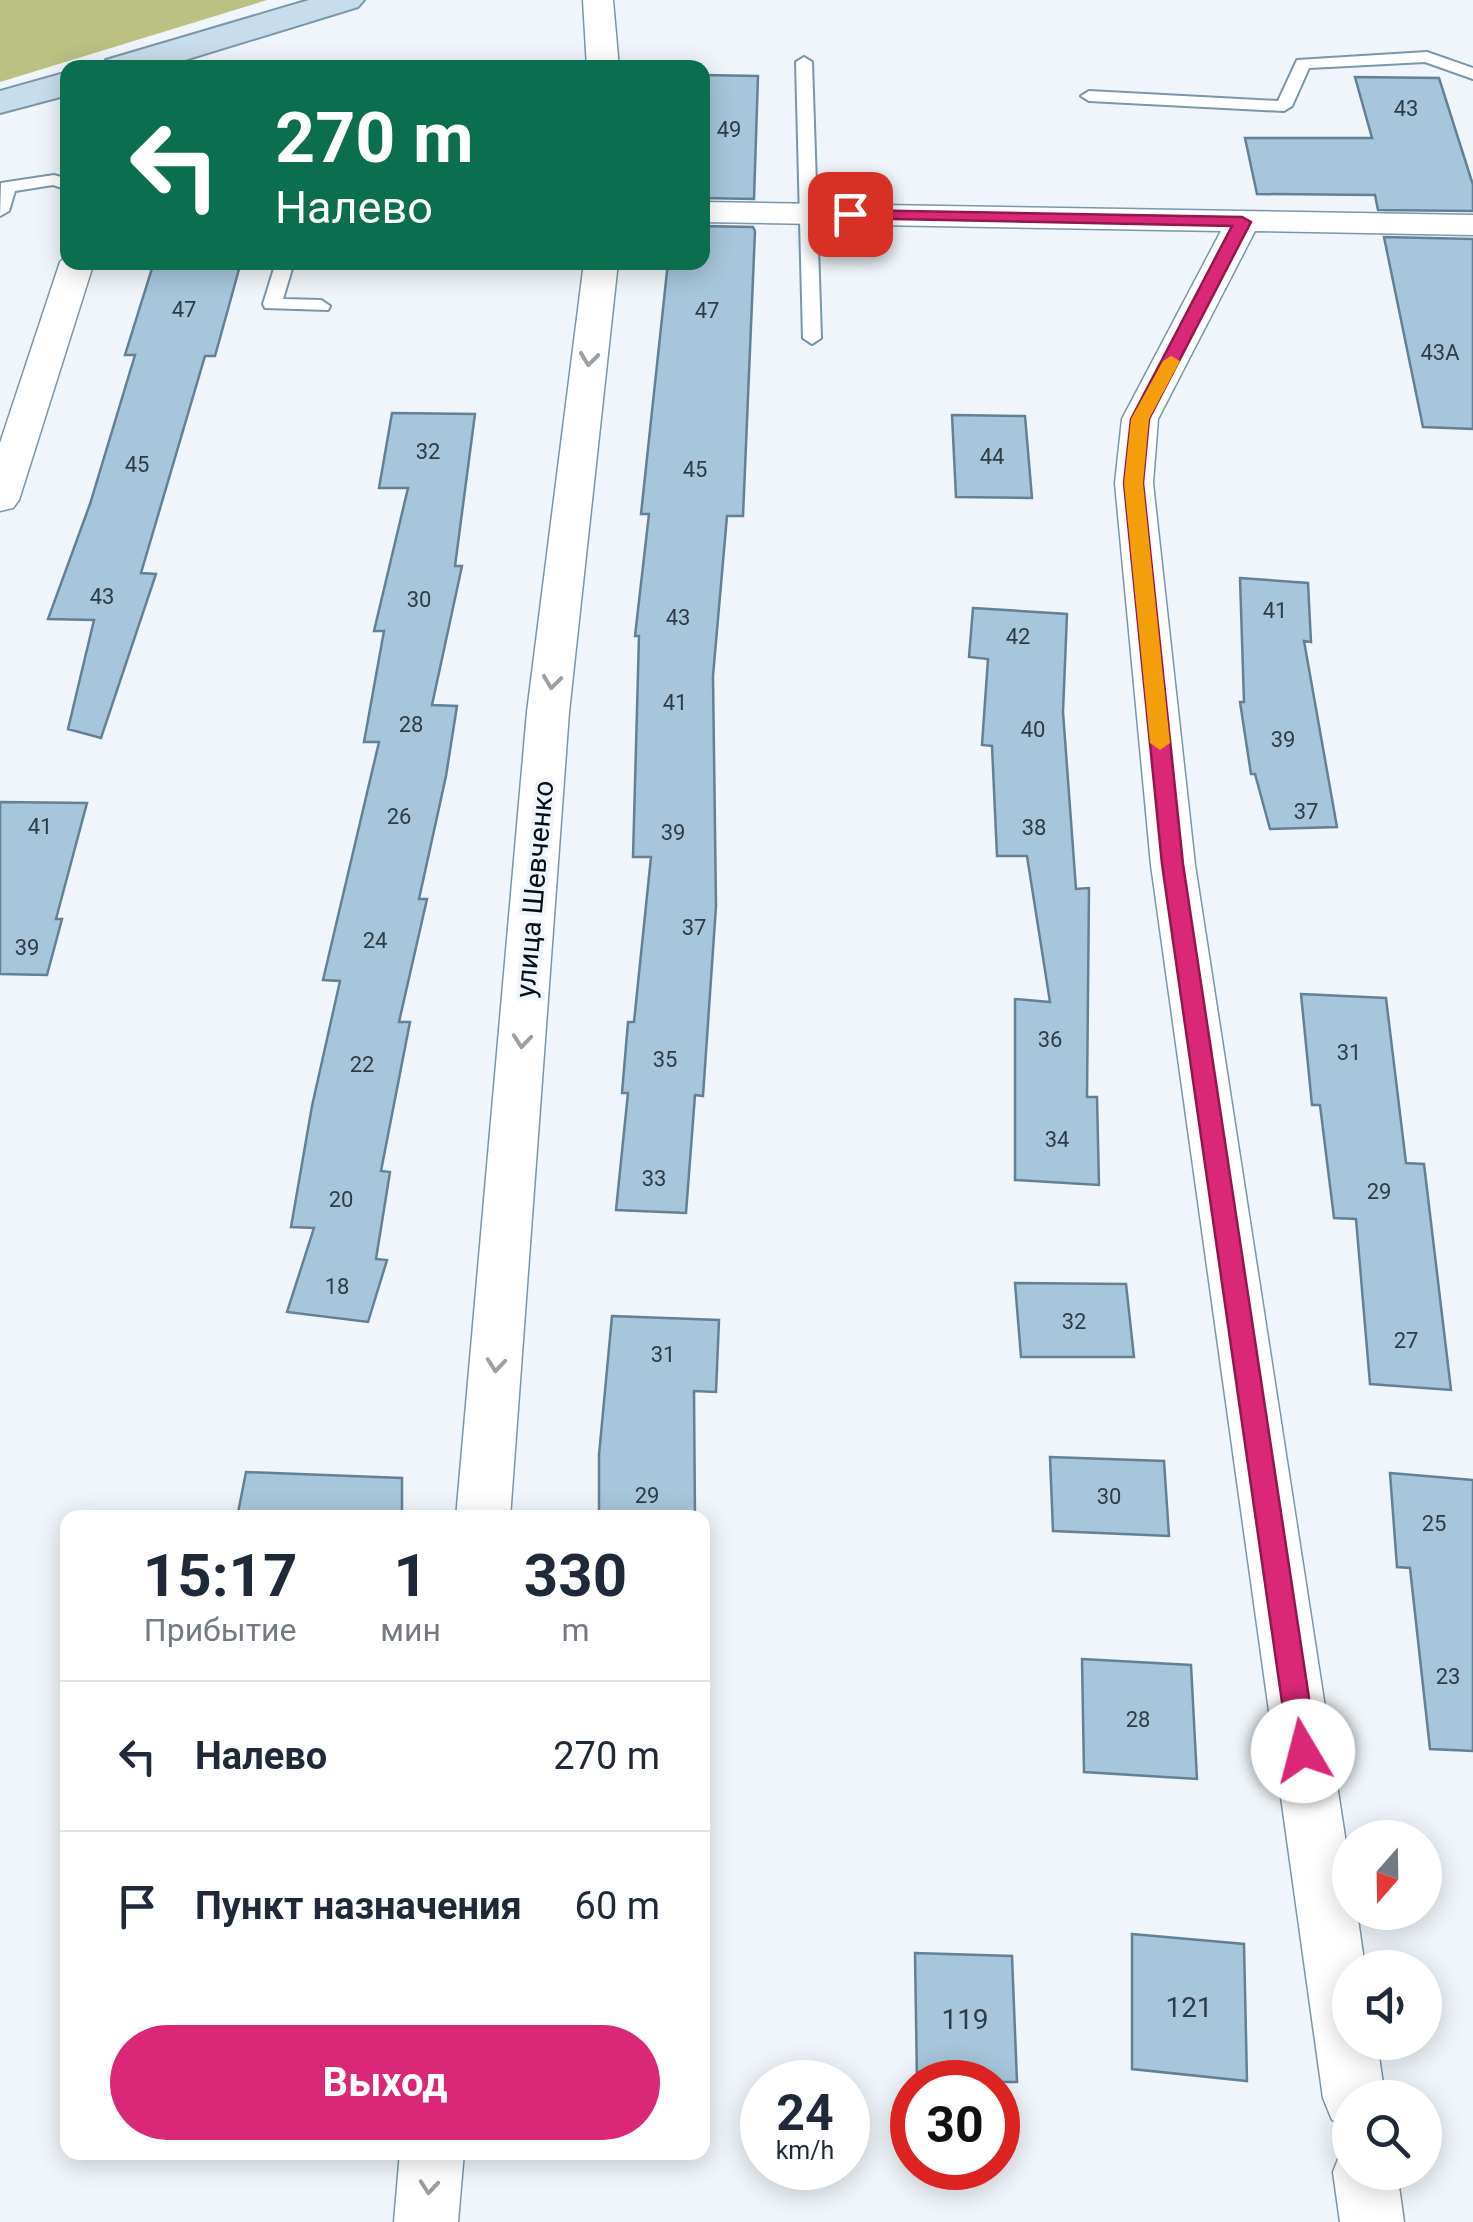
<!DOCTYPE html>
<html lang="ru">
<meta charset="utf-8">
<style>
body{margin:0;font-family:Roboto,sans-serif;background:#f6f6f7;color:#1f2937;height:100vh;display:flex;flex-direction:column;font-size:38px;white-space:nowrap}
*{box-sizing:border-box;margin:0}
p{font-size:32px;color:#747a83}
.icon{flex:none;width:55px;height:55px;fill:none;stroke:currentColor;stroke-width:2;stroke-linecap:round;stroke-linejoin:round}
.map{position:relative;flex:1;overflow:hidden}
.details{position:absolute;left:60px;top:1510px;width:650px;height:650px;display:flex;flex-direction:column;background:#fff;border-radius:20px;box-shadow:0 5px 25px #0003}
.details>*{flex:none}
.hud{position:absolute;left:60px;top:60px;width:650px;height:210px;border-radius:20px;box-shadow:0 5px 25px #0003;background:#0b6e4f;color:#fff;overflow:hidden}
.needle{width:65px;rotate:200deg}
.controls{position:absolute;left:1332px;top:1820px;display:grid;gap:20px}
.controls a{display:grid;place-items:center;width:110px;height:110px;border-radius:50%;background:#fff;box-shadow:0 5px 25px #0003;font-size:50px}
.speed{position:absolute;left:740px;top:2060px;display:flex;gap:20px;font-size:50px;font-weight:700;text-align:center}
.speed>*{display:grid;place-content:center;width:130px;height:130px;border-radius:50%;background:#fff;box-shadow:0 5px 25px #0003;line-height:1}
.speed small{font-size:25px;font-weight:400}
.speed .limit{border:15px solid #d22;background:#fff;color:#111}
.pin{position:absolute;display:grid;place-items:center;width:85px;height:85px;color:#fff;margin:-42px;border-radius:20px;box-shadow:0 5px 15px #0006}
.me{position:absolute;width:110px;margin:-55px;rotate:352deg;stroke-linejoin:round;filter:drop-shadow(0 0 8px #0008)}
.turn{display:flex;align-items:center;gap:35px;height:210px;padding:0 50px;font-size:45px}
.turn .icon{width:130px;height:130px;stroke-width:2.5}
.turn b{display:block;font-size:70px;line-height:85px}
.eta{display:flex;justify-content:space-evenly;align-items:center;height:170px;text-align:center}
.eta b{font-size:60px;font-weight:700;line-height:70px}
.primary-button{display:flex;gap:20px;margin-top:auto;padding:20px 50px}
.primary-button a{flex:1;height:115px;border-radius:60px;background:#db2777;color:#fff;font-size:40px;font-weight:700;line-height:115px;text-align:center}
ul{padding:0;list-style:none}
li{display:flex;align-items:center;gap:30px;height:150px;padding:0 50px;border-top:2px solid #e0e1e3}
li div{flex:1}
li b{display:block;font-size:38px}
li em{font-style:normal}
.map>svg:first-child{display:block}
.forest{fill:#bbc183}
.building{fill:#a7c6db;stroke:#648095;stroke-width:2.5}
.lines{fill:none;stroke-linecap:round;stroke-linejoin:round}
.service-casing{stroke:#7996aa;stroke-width:4}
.minor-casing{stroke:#7996aa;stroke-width:3}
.secondary-casing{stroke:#7996aa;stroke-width:4}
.service{fill:#fff;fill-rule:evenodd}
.minor{fill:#fff;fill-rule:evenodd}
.secondary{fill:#c8ddeb;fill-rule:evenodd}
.oneway{stroke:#9b9fa2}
.route{fill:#db2777;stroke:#8e194d;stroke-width:2.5}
.slow{fill:#f59e0b}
.labels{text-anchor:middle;stroke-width:8;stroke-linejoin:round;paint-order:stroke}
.number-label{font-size:22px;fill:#2e3c47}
.street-label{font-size:28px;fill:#050e16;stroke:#eff5fa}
.near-number-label{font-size:28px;fill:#2e3c47}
</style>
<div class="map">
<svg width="1473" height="2222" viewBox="0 0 1473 2222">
<rect width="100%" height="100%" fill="#eff5fa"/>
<path class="forest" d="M0,0H267L0,82Z"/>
<path class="building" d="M702,75L758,76L754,199L702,198Z
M1355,77L1439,78L1473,185V211L1378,210L1375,195L1257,194L1245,138H1372Z
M702,226L753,227L755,231L743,516H727L713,676L716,906L703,1096L695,1095L686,1213L616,1210L628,1093H622L628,1022H634L651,857H633L639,636H635L649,514H641L668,262H702Z
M1384,237L1473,239V429L1423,427Z
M154,262H241L215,356H205L141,573L156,574L101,738L68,729L94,620L48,619L90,504L135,355H125Z
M392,413L475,414L455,566H462L432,705L457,706L446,776L419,899H427L399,1022H410L381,1171L390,1172L376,1259L387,1260L368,1322L287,1312L314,1228L291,1227L312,1106L340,981L323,980L379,742H364L384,631H374L408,488H379Z
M952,415L1025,416L1032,498L956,497Z
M1240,578L1308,583L1311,642L1304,641L1337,827L1270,829L1255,774H1251L1240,702H1244Z
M973,608L1067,614L1063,712L1076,889L1089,888L1087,1097H1097L1099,1185L1015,1180V999L1050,1002L1027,856H997L992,746L982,745L988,659L969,657Z
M0,802L87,803L56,919H62L47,975L0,974Z
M1301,994L1386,998L1406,1163L1424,1164L1451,1390L1370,1384L1356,1219L1334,1218L1320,1105H1312Z
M1015,1283L1126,1284L1134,1357H1021Z
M612,1316L719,1320L716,1392L694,1391L695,1518H599V1455Z
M1050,1457L1164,1461L1169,1536L1053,1531Z
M246,1472L402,1478V1518H237Z
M1390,1473L1473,1480V1751L1430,1749L1410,1568L1397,1567Z
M1082,1659L1191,1665L1197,1779L1084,1772Z
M1132,1934L1244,1944L1247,2081L1132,2069Z
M915,1953L1012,1956L1017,2082H917Z"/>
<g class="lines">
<defs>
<path id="service" d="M1427,52L1473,68V79L1425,62L1309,68L1292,106L1284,111L1089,101L1081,96L1089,91L1278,101L1297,60Z
M804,57L812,62L821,338L812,344L803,338L796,62Z
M54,175L68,179V190L53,185L15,191L9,211L0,216L1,183Z
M276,262H294L283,299L321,300L330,306L328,310L265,308L263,304Z"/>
<path id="minor" d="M583,0H613L619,68H587Z
M702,202L1473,215V235L1255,231L1158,419L1153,483L1195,865L1350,1869V1912H1357L1365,1968H1350V2042H1377L1385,2098H1350V2128L1332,2120L1323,2098L1151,865L1115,483L1122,419L1221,231L702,222Z
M68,254V262H94L19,500L13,508L0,511V443L60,262Z
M584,262H618L569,712L510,1518H456L527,712Z
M1350,2146V2172H1397L1404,2222H1340L1333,2172L1342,2149Z
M400,2152H464L458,2222H394Z"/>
<path id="secondary" d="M309,0H364L358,7L159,68H101L106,60Z
M68,72V95L0,113V91Z"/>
</defs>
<use href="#service" class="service-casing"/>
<use href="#minor" class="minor-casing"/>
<use href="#secondary" class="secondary-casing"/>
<use href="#service" class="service"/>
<use href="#minor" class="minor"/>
<use href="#secondary" class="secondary"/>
</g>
<defs><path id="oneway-chevron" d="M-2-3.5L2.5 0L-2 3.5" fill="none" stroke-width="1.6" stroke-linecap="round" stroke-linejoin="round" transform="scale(2.5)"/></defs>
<g class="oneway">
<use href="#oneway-chevron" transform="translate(589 359) rotate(97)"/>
<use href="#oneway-chevron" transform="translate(552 682) rotate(97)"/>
<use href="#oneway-chevron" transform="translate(522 1041) rotate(95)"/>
<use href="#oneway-chevron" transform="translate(496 1365) rotate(95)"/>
<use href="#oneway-chevron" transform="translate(429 2187) rotate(95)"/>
</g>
<path class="route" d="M850,210L1242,217L1251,222L1149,419L1143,483L1183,864L1317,1751L1312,1760L1303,1763L1293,1760L1289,1751L1162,864L1124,483L1131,419L1232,226L844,218L842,214Z"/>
<path class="slow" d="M1171,356L1180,361L1149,419L1143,483L1170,743L1160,750L1150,743L1124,483L1131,419L1163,361Z"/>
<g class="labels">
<g class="number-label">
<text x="1406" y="116">43</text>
<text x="729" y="137">49</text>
<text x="184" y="317">47</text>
<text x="707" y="318">47</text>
<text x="1440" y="360">43А</text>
<text x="428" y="459">32</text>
<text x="992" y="464">44</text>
<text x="137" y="472">45</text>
<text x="695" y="477">45</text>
<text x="102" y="604">43</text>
<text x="419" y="607">30</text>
<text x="1275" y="618">41</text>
<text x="678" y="625">43</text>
<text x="1018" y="644">42</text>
<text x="675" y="710">41</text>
<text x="411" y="732">28</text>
<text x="1033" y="737">40</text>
<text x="1283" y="747">39</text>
<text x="1306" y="819">37</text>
<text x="399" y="824">26</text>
<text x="40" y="834">41</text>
<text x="1034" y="835">38</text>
<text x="673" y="840">39</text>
<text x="694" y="935">37</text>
<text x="375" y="948">24</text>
<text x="27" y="955">39</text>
<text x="1050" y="1047">36</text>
<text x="1349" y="1060">31</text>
<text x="665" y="1067">35</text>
<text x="362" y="1072">22</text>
<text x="1057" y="1147">34</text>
<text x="654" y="1186">33</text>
<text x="1379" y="1199">29</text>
<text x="341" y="1207">20</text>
<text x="337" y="1294">18</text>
<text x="1074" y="1329">32</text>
<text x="1406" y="1348">27</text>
<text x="663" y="1362">31</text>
<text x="647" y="1503">29</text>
<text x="1109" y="1504">30</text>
<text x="1434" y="1531">25</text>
<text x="1448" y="1684">23</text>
<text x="1138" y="1727">28</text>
</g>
<g class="street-label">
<text transform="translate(534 889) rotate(-85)" y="10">улица Шевченко</text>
</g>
<g class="near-number-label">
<text x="1189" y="2017">121</text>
<text x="965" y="2029">119</text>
</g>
</g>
</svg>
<div class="controls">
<a><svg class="needle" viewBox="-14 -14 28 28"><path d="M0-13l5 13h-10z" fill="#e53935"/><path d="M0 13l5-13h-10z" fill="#747a83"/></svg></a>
<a><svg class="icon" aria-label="sound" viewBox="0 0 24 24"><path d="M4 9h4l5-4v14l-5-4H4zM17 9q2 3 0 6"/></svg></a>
<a><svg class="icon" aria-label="search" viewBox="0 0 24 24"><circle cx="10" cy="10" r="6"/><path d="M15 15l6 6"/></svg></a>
</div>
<div class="speed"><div>24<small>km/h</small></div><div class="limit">30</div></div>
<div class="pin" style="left:850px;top:214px;background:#d93025"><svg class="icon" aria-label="arrive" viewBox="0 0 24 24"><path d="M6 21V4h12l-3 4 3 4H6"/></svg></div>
<svg class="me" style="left:1303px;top:1751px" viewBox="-20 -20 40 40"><circle r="19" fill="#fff"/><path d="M0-13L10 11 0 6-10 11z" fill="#db2777"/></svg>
<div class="hud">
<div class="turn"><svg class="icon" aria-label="left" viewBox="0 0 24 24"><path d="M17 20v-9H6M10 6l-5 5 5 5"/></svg><div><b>270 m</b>Налево</div></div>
</div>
<section class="details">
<div class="eta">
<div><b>15:17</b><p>Прибытие</p></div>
<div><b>1</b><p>мин</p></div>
<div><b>330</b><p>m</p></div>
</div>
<ul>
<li><svg class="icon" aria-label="left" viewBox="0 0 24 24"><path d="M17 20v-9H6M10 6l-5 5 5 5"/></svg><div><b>Налево</b></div><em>270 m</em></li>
<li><svg class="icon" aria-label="arrive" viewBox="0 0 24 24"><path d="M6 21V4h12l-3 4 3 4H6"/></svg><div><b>Пункт назначения</b></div><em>60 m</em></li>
</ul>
<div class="primary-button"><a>Выход</a></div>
</section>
</div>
